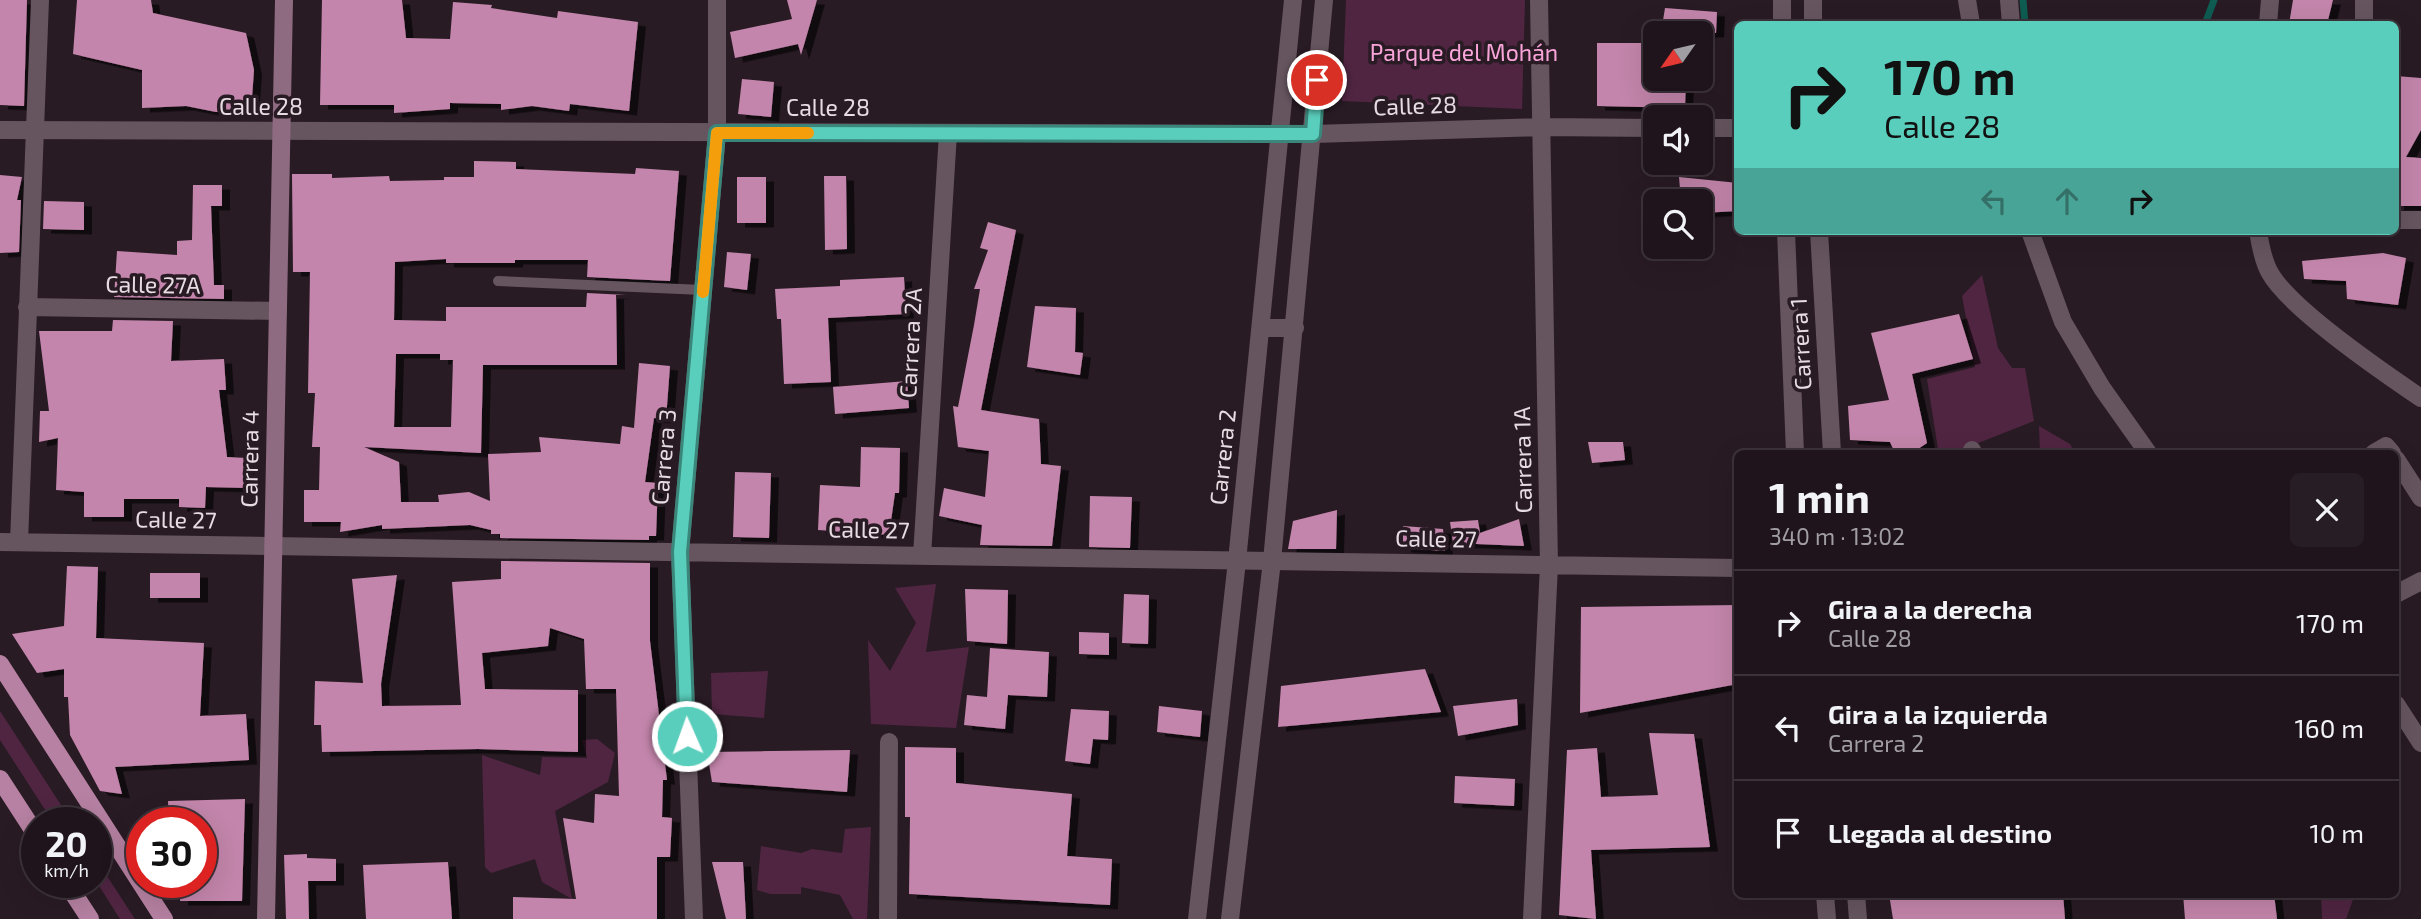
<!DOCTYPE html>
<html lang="es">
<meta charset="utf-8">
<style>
body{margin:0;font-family:"Exo 2",sans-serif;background:#271d24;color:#f1f3f6;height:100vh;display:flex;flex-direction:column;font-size:26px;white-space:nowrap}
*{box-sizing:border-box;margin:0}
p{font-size:23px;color:#a19ea3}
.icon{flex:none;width:38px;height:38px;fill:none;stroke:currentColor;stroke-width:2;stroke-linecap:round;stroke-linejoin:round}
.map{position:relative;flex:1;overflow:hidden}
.side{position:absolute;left:1734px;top:450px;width:665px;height:448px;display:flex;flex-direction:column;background:#1f141b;border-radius:10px;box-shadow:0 7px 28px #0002,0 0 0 2px #3c333a}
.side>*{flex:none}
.banner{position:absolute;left:1734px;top:21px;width:665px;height:214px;border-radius:10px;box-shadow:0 7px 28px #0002,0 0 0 2px #3c333a;background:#5acebc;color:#111;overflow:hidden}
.needle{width:46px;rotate:236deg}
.tools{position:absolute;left:1643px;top:21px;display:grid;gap:14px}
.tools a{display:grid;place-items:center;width:70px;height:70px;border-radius:10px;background:#1f141b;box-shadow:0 7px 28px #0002,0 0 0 2px #3c333a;font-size:35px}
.speed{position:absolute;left:21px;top:807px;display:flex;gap:14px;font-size:35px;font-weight:700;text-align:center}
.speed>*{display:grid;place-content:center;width:91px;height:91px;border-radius:50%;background:#1f141b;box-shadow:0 7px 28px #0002,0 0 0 2px #3c333a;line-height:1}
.speed small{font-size:18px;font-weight:400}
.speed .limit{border:10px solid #d22;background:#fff;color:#111}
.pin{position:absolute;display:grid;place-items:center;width:60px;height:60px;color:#fff;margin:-30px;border:4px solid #fff;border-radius:50%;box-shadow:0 2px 7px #0007}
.me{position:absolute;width:77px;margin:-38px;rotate:358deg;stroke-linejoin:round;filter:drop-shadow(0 0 5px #0008)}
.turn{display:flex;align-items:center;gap:24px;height:147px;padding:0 35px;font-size:32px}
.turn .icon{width:91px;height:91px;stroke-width:2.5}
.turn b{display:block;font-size:49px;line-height:60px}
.lanes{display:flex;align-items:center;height:66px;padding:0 35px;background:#0003;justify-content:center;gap:35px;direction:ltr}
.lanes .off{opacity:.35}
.round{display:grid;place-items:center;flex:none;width:74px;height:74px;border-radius:10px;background:#271d24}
.summary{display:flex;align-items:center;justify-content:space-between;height:119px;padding:0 35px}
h1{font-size:42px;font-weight:700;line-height:52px}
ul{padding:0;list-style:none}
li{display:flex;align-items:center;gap:21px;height:105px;padding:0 35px;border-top:2px solid #3c333a}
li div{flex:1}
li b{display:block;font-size:26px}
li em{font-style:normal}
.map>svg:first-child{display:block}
.green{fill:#502542}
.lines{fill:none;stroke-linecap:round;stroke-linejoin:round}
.stream{stroke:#0e5c52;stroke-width:7}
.building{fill:#c385ab;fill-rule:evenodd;filter:url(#shadow)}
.service{stroke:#66555f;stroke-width:10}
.minor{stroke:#66555f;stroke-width:18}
.tertiary{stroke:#66555f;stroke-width:18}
.secondary{stroke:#8e6b80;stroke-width:18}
.primary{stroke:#b681a2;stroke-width:18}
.route-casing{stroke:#3a867a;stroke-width:18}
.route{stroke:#5acebc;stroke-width:12}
.slow{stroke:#f59e0b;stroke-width:12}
.labels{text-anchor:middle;stroke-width:7;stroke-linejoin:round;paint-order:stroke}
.park-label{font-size:23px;fill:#faa5da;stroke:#291b24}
.street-label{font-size:23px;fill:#e6dce2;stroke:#291b24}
</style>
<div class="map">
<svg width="2421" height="919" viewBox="0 0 2421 919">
<defs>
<filter id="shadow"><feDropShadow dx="8" dy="4.5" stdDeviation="0" flood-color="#0009"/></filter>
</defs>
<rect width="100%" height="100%" fill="#291b24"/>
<path class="green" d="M1346,0H1525L1522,109L1342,101Z
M1982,275L1998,348L2012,368H2025L2034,421L1953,453H1927L1938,449L1927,379L1975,367L1962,296Z
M2039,426L2070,444L2075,453H2040Z
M936,584L926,652L969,647L956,728L871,724L868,640L890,671L916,623L895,588Z
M768,671L764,718L712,714L711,673Z
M0,711L72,822H53L0,740Z
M597,739L615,753L608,782L555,811L572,899L542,882L535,859L491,873L485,867L482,755L540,775L542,757L587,758L582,740Z
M871,827L867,919H853L840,895L801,887V894H770L757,890L761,846L801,853L812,849L842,853L845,829Z
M96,859L131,913L135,919H120L96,881Z
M2321,894H2355L2346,919H2322Z"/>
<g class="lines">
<path class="stream" d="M2023,0L2025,24
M2205,24L2214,0"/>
</g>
<path class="building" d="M0,0H27L24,106L0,105Z
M77,0H151L153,13L246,33L254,70L251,112H216L186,106L142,108V70L73,54Z
M322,0H402L406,38L450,39L453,2L492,5L491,8L557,18L558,11L638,22L629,111L570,104L569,111L532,106L501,110V104L450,103V109L394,113V105H320Z
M787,0H817L801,55L798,44L735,58L730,32L792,19Z
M2293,0H2333L2327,24H2289Z
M1665,8L1717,12L1716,33H1661Z
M1597,43H1656V79H1686L1685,108L1597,106Z
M2396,76L2421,78V130L2406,157L2421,158V206H2396Z
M742,79L774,82L771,117L738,114Z
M474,161L516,162V169L635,174L636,168L679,171L670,281L587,277L588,260H515V263H446V259L395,262L394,320L446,321V307H586L587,293L626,295L616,294L617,365H483L481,453L364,447L399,462L401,502H439L438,495L469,492L490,501L488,454L541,452L539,437L620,444L622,426L634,428L639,363L670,366L666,419L654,418L645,482L658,483L656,536H649V540L500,538V534H491V530L470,525L382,529V525L340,532L341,522H304V490H319L320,447H312L315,393H308L310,272H293L292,174H332V178L389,176L390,181L444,180V177H474ZM396,354H440V360H453L451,427H394Z
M0,175L22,177L17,200H21L19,252L0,253Z
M824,176H846L847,249L825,250Z
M737,177H766V223H737Z
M1679,177L1738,183V211L1701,213V201H1681Z
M193,185H222V206H211L214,285H224V299L114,297L117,251L177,255V241L192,240Z
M44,201L84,202V230L43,229Z
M988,222L1016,230L981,410L1039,419L1041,464L1061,466L1052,546L980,545L982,525L939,516L944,488L985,497L989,451L958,447L953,406L958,407L974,325L980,289H974L988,250L980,248Z
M727,252L751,254L747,290L724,287Z
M2383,253L2406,258L2398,305L2347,299L2346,281L2304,279L2302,261Z
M904,277L906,314L828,318L831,382L784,384L781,319H777L775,289L840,286V280Z
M1035,306L1076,308L1075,352L1083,353L1080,375L1027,367Z
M1959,314L1973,359L1912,374L1927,443L1912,453H1895L1890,442L1850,440L1848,406L1889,400L1871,333Z
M113,320L173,321L171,361L224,359L226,390H219L227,457L247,458L246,488L206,487L205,508L179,507V499H124V517H84V492L56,490L58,438L39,442L40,411H49L39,331H112Z
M907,381L909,408L835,414L833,387Z
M1588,442H1623L1625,460L1592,463Z
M861,447L900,448L899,493H895L889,535L818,530L820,485L860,487Z
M735,472L771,473L769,538L733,537Z
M1090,496L1132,497L1130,548L1089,547Z
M1337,510L1336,549H1288L1293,521Z
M1519,519L1524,546L1453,543L1450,522L1478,520L1480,533Z
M1403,526L1443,529L1445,551L1403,548Z
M501,561L650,563V641L667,780H663L662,817L672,818L670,857H657V919H513V897L576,899L563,818L594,823L595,794L619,796L616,689H586L584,639L550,628L548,646L482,653L485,689L578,690V752L478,749L322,752L321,725H314L315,681L363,683L352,579L397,575L381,684L382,706L461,705L452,582L501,579Z
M67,566L98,567L96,638L204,643L200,716L246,714L249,760L115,767L122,794L100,791L70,735L68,697H64V669L37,673L12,634L64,626Z
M150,573H200V598H150Z
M965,589L1008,590L1007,644L967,641Z
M1124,594L1149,595L1148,644L1122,643Z
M1738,605V684L1580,713L1581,607Z
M1079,632L1109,633V655L1079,654Z
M990,648L1049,652L1047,697L1008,695L1005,729L964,725L967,695L987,697Z
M1425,669L1441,712L1278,727L1281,686Z
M1517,699L1518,725L1458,736L1453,706Z
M1159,706L1202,711L1200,737L1157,732Z
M1071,709L1109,711L1108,740L1093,739L1090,764L1065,761Z
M1649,733L1694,734L1710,847L1591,850L1596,919L1559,915L1567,750L1597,748L1601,797L1658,795Z
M905,747L956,748V783L1072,794L1067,856L1112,859L1110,905L909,894L910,817H905Z
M850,750L847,792L712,782L707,752Z
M1455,776L1515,779L1514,806L1454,803Z
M245,799L242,901H180V882H201V822H169L168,801Z
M307,854V858L336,859V881H308L309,919H286L284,855Z
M448,862L452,919H366L363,865Z
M712,862H743L746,919H726Z
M1889,894H2063L2065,919H1893Z
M2183,894H2274L2277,919H2185Z"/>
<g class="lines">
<path class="service" d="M498,281L703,290"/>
<path class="minor" d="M1813,0V24
M1967,0L1971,24
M2009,0L2011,24
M2364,0V24
M1782,24V0
M2268,24L2270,0
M1701,128H1738
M1313,134L1541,127L1656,128
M2396,220H2421
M1786,231L1795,453
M1819,231L1832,453
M2030,231L2063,322L2102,388L2148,453
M2258,231C2260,244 2263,261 2270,273C2290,309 2384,373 2421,398
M27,307L278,311
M1972,450V453
M2374,453L2386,446L2392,453
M2396,459L2421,498
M0,542L1738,568
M19,542L40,0
M922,556L948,133
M2396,594L2421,581
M2396,704L2421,743
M1825,894L1827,919
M1856,894L1858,919
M694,919L680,552L717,133V0
M888,919L889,742
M1532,919L1549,565L1539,0"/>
<path class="tertiary" d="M0,130L1313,134
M1261,328H1295
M1197,919L1237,561L1293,0
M1230,919L1272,561L1324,0"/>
<path class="secondary" d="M266,919L284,0"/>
<path class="primary" d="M0,664L164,919
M0,779L37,836
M66,882L90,919"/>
</g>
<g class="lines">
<defs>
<path id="route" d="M687,736L680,552L717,133L1313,134L1317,80"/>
</defs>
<use href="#route" class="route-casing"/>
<use href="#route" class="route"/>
<path class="slow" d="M703,292L717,133H808"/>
</g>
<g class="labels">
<g class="park-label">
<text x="1464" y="61">Parque del Mohán</text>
</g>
<g class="street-label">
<text transform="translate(1415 106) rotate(-2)" y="8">Calle 28</text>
<text x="261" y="115">Calle 28</text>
<text x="828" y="116">Calle 28</text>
<text transform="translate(153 285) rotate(1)" y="8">Calle 27A</text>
<text transform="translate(911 343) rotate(-87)" y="8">Carrera 2A</text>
<text transform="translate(1801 344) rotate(-93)" y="8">Carrera 1</text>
<text transform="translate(664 457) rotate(-85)" y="8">Carrera 3</text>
<text transform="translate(1223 457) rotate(-84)" y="8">Carrera 2</text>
<text transform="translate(250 459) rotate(-89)" y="8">Carrera 4</text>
<text transform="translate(1523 460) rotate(-91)" y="8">Carrera 1A</text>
<text transform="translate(176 520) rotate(1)" y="8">Calle 27</text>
<text transform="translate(869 530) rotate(1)" y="8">Calle 27</text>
<text transform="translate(1436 539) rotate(1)" y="8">Calle 27</text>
</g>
</g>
</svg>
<div class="tools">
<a><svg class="needle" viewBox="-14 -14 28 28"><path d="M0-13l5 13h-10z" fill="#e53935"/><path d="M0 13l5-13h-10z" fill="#a19ea3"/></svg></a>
<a><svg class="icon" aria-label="sound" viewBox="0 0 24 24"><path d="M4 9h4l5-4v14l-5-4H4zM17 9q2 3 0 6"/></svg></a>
<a><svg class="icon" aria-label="search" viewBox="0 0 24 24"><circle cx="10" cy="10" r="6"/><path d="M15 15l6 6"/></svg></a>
</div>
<div class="speed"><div>20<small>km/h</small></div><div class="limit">30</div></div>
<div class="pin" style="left:1317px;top:80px;background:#d93025"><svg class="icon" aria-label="arrive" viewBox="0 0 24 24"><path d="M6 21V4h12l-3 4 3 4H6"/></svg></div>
<svg class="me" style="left:687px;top:736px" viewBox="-20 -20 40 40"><circle r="17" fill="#5acebc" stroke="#fff" stroke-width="3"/><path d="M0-11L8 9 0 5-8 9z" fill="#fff"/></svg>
<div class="banner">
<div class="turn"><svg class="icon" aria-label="right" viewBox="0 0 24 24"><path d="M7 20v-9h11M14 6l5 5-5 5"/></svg><div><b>170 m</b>Calle 28</div></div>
<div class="lanes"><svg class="icon off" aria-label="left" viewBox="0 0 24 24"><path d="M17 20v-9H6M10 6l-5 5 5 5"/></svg><svg class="icon off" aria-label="ahead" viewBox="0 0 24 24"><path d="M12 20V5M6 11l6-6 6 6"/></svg><svg class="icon" aria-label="right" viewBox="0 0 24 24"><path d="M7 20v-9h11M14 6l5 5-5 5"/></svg></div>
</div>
<section class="side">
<div class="summary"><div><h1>1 min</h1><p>340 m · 13:02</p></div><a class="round"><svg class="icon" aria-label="close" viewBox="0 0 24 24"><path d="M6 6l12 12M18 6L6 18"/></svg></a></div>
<ul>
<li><svg class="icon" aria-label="right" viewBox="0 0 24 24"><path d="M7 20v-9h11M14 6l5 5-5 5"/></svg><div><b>Gira a la derecha</b><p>Calle 28</p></div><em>170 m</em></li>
<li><svg class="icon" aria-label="left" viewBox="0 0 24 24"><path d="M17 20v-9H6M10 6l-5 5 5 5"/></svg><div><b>Gira a la izquierda</b><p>Carrera 2</p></div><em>160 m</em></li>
<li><svg class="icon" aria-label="arrive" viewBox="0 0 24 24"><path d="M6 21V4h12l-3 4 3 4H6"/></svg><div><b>Llegada al destino</b></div><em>10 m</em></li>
</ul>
</section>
</div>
